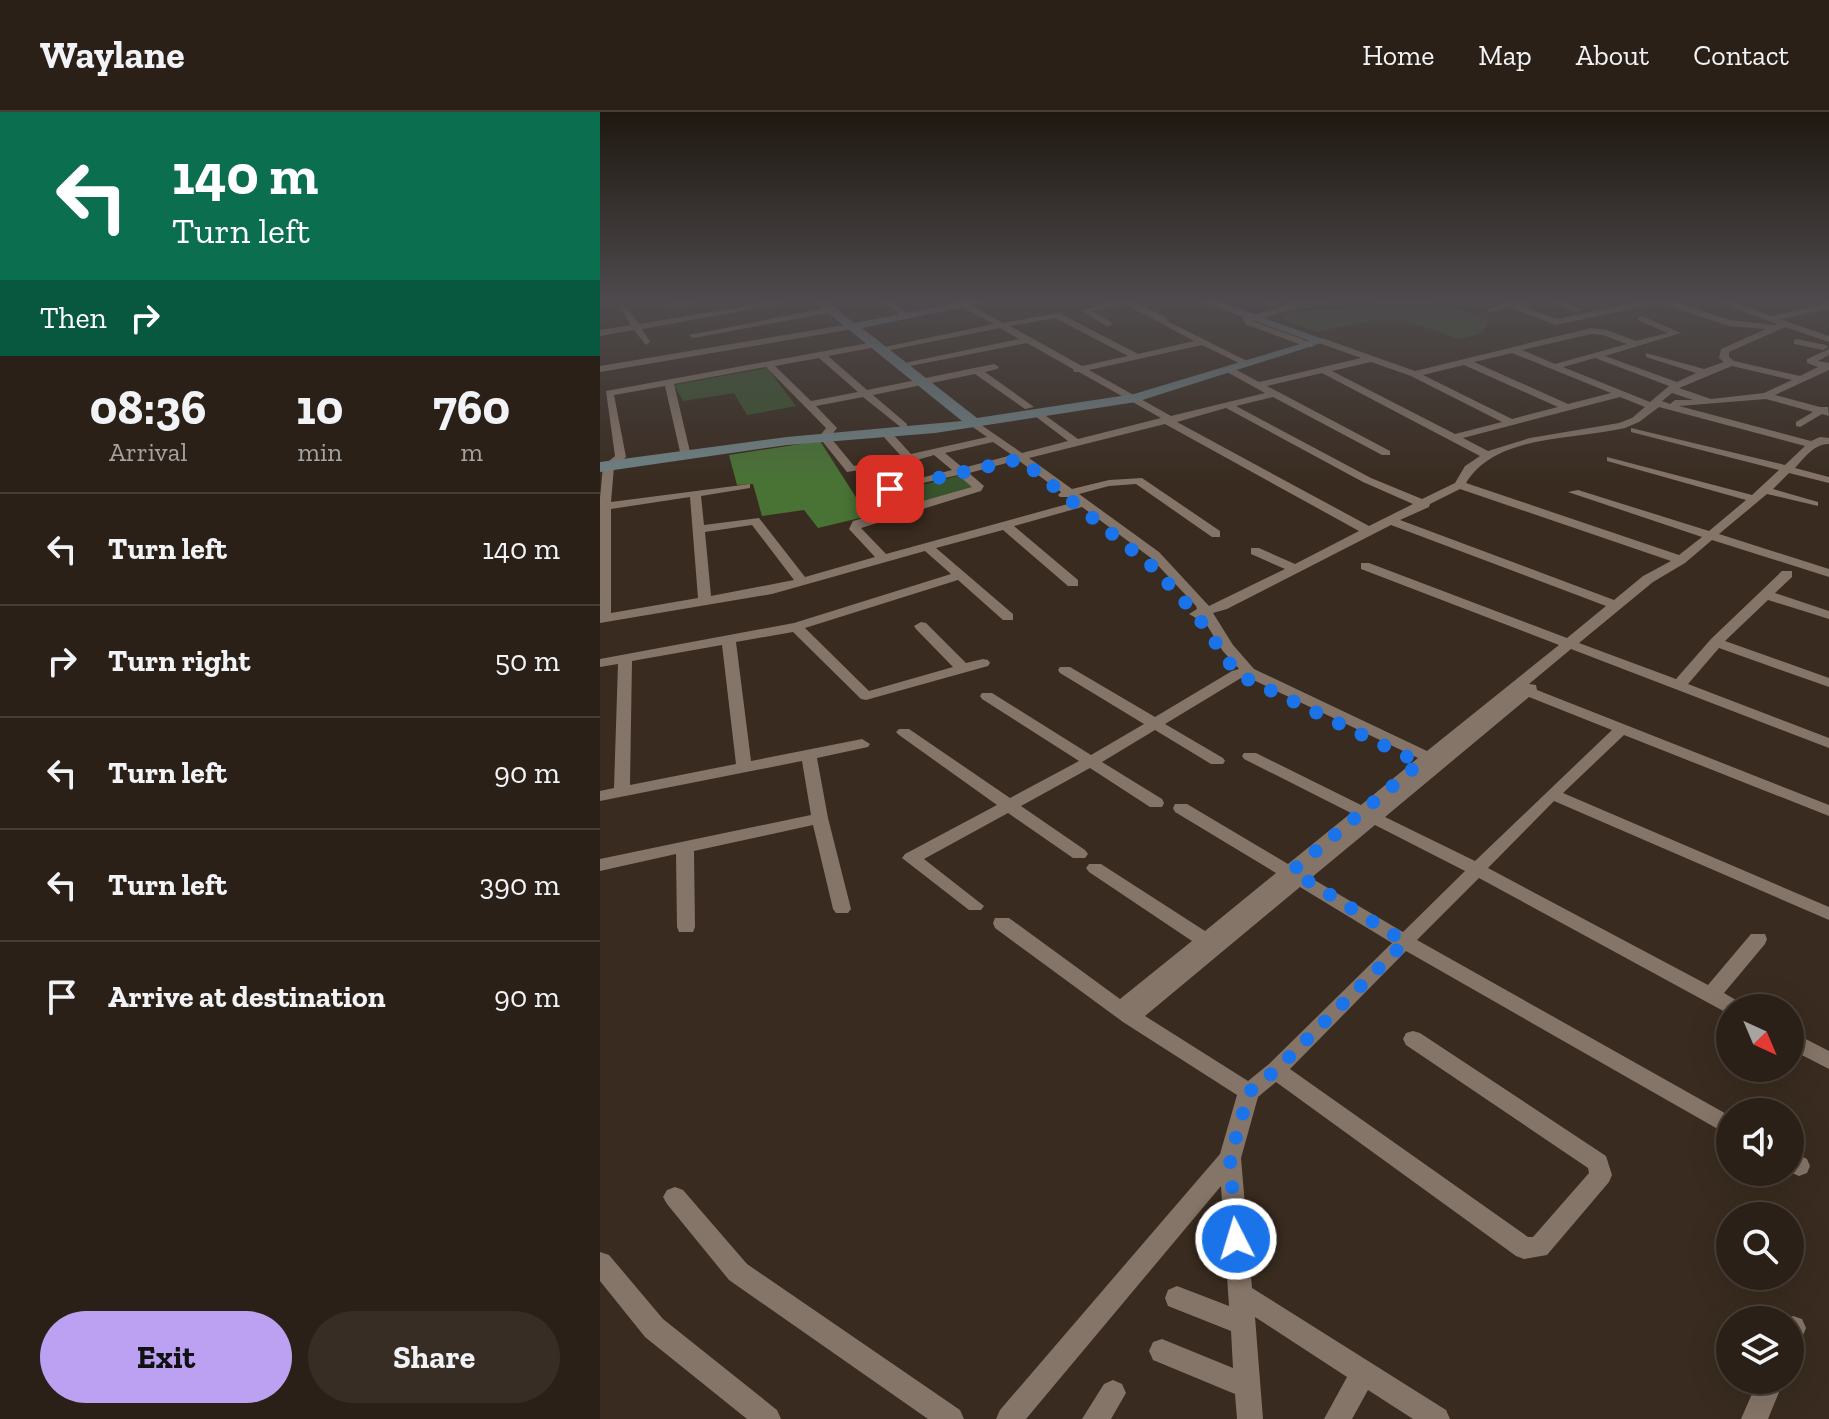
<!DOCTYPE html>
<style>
body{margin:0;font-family:"Zilla Slab",serif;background:#372d24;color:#f1f3f6;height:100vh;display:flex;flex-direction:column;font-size:30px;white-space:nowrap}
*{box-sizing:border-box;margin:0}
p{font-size:26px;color:#a6a3a1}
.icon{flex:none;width:44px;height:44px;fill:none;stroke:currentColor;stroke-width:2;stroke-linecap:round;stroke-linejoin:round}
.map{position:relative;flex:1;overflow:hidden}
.drawer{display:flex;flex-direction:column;background:#2b2017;width:600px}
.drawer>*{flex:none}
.banner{background:#0b6e4f;color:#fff;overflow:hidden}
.needle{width:52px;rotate:136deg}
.controls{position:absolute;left:1116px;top:882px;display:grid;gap:16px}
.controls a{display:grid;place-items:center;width:88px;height:88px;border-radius:50%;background:#2b2017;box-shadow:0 8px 32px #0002,0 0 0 2px #473e36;font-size:40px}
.pin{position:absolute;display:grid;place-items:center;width:68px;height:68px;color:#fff;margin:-34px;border-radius:16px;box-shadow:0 4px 12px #0006}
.me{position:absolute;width:88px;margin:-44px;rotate:355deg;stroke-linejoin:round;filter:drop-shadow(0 0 6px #0008)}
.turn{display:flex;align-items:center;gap:28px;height:168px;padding:0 40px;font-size:36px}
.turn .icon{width:104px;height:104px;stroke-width:2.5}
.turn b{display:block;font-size:56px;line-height:68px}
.then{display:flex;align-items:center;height:76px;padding:0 40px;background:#0003;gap:16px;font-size:30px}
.eta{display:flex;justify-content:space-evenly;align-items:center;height:136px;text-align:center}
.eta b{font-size:48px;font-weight:700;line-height:56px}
.button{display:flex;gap:16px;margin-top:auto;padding:16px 40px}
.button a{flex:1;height:92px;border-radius:48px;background:#bca0f2;color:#111;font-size:32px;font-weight:700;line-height:92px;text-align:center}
.button a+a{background:#372d24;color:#f1f3f6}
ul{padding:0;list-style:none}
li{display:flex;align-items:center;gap:24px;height:112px;padding:0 40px;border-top:2px solid #473e36}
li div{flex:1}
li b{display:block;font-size:30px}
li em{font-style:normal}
header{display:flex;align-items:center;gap:48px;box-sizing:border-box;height:112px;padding:0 40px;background:#2b2017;border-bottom:2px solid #473e36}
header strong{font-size:38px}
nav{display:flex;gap:44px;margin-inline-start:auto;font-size:28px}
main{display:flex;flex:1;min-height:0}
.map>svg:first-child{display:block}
.green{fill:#39542c}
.forest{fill:#497335}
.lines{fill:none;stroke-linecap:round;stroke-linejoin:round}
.street{fill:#857568;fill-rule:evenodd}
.secondary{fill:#708284;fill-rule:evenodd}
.wall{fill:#a77245}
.shaded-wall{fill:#885c38}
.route{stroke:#1a73e8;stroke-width:14;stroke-dasharray:0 25.2}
</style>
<header>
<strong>Waylane</strong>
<nav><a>Home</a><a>Map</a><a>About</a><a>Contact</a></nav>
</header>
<main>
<section class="drawer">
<div class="banner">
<div class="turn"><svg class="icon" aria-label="left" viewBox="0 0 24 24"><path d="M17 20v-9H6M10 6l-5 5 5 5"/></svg><div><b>140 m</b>Turn left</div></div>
<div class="then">Then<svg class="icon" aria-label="right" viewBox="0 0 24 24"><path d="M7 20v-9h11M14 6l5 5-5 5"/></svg></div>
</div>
<div class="eta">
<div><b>08:36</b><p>Arrival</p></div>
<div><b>10</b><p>min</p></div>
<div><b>760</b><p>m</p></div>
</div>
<ul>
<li><svg class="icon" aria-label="left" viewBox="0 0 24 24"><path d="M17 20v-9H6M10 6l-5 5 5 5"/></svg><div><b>Turn left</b></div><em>140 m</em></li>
<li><svg class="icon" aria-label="right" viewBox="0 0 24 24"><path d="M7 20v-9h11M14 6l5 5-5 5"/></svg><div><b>Turn right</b></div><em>50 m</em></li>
<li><svg class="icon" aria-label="left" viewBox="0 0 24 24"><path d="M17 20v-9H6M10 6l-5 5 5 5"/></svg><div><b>Turn left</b></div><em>90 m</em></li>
<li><svg class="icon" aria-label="left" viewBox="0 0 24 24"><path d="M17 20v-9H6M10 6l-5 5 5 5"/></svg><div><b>Turn left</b></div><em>390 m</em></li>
<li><svg class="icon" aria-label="arrive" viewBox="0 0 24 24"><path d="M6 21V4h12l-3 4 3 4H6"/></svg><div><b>Arrive at destination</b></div><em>90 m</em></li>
</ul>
<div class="button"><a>Exit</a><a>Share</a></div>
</section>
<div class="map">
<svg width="1229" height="1307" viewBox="0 0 1229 1307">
<rect width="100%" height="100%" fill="#392b1f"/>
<path class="green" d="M776,188C818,188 852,189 890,210L880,222L859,227L805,208L761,210L717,220L683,208L686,202C711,196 757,201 776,188Z
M167,256L196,294L147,303L134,281L83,289L74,273Z
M361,363L377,377L299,397L284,383Z"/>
<path class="forest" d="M220,329L268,404L218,416L204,398L162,404L153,372L137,373L129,343Z"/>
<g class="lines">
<path class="street" d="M87,188H108L66,197L62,194Z
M182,188H202L42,217L50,230L46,233L34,218L0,224V218L31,213L22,198L26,195L39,212Z
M281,188H291L311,204L304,206Z
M519,188H536L534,190L567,206V209L653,252L645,254L602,233L489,258L571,304L665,281L627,260V256H633L659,270L761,246L719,231L718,229L722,226L815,259L991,216L1007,218L1036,229L1068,221L1039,209L1038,207L1042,204L1081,221L1005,244L1077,270L1096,261L1046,245V241L1104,257L1124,250L1119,246L1121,237L1166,217L1129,214L1059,191L956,213L909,195L890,200L886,197L919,188H936L919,193L957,207L1046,188H1068L1130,208L1175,213L1177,212L1113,188H1126L1171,204L1229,191V197L1180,207L1229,224V230L1185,215L1129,240V245L1134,249L1200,264L1218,255L1207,251V247L1229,237V243L1218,249L1229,251V258L1175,283L1220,295H1228L1229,304L1222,302L1200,315L1196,314V310L1213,300L1166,287L1079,294L1211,329L1220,325L1229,326V332C1215,331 1204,346 1195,356L1229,365V371L1189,361L1173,377L1218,390V394L1167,382L1119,422L1229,457V465L1112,428L1085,451L1053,470L979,531L1076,567L1111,527L1182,459H1192V465L1175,481L1229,499V507L1168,488L1125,529L1229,566V575L1119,536L1088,572L1229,626V636L971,537L929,572L936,573L937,578L1229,693V704L1024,623L963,681L1229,795V808L954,689L888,756L1108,873L1151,822H1165L1167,827L1165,832L1124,881L1141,891L1144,896H1130V902L1127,901L879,766L817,828L1130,1004V1024L806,839L690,957L928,1125H933L989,1061L988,1056L806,933L803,927L806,921L813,919L820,921L1006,1044L1012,1063L1009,1070L947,1143L924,1147L916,1144L676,970L658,985L641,1046L652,1176L846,1298L850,1307H813L768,1278L752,1307H724L747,1265L655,1205L663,1307H637L635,1282L553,1248L549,1239L553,1230L562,1227L633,1256L631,1219L568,1194L565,1186L568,1178L577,1174L629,1194L621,1074L426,1307H396L400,1298L620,1042L637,983L523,910L395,816L393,811L395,806H409L520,887L592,829L489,760L486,756L489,752H501L605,819L676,761L575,700L573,696L575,692H587L688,752L751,701L644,647L642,644L644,641H656L761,693L818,646L647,565L641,566L565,612L623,646L625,649L623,652H611L555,618L502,650L562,687L564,691L562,695H550L490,656L421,694L485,738L488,742L485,746H473L408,701L324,747L384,794L381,798H369L302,746L305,742L397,693L299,623L296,620L299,617H309L410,686L479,649L382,587L380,584L382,581H392L491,643L544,612L460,561L458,558L460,555H470L555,605L632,559L639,557L622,538L602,505L596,506L589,502L597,497L596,494L551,446L482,395L414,414L478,468V474H468L403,418L336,436L413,502V508H403L358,468L205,516L269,579L353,555L316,517L314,514L321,510L326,511L366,551L383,547L388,548L390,551L388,554L266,588L261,587L193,520L136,530L151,649L262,627L270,632L268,635L217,646L228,706L251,797L248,801H236L233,797L213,713L94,739L95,815L93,820H79L77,815L76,742L0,759V747L211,703L202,649L0,689V679L14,676L18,552L0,555V547L194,511L351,462L325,439L172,482L0,511V386L3,354L15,344L6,279L274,230L277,231V235L228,244L267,278L394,252L399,255L397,257L385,260L434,295L425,297L375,262L273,283L307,312V316L303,317L263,285L216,294L237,316L230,325L254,354L301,344L282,323V319H290L311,342L387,325L370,313V309L374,308L422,341L468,329L435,304V300L439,299L478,327L561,306L479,260H474L473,257L427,231L300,256L295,253L419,227L400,216L280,240L275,237L394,212L362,195L361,193L365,190L403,211L459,201L538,242L594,229L525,192L492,199L511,210L512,212L508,215L481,198ZM455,206L528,244L482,254L410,214ZM991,222L1003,223L1027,232L955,252L922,238ZM912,241L1011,281L968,292L874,250ZM219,246L258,280L211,289L175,254ZM995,246L1069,274L1050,290L963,255ZM771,250L811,264L902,310L855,322L732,259ZM864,253L958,295L912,307L823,263ZM1132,254L1192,268L1164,281L1111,287L1079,276ZM166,255L226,316L219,325L247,360L310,350L334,343L352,358L262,381V385L358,363L372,375L253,409L249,417L275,445L205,465L159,406L104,413L101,384L150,376V372L11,390L14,355L26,345L14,283L65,274L81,344L86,347L91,344L74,272ZM722,261L880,344L865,354L855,371L822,387L771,366L636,294L673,285L782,343H790V339L667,274ZM1072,281L1093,288H1075L1070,292L1062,289ZM1020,285L1045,295L1032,306L1019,311L930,326L888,339L863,326ZM1059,295L1205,334L1185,353L1031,316V320L1179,358L1152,383L1007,345V349L1146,388L1109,419L978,378L968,380L1102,425L1079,443L866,371C896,322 974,328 1025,316L1039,310ZM626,296L763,370L813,392L769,414L577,310ZM565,312L759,419L695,452L659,436H651V442L685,457L609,494L559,440L479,382L509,374L536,372L612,425H620V419L542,366L509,368L472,377L429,346ZM393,330L412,343L363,356L345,341ZM418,348L461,380L458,383L460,385H469L475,390L286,442L261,416L381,379L384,374L369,361ZM860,377L1071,449L1043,464L1014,488L800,408L829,395L830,392ZM90,385L98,486L11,501V397ZM152,413L194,468L111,484L105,420ZM791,413L1006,494L967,526L769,451H761V457L959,533L827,639L654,557L633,533L613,501L627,497ZM122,533L136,652L30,673L32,549ZM929,585L1012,618L875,749L785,705ZM775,713L865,759L803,820L711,766ZM700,775L792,831L669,952L648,969L545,904Z
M693,188H702L696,196L652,209L713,231V235H707L645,212L641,203L645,200L650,204L690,192Z
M946,188H958L982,198L975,200Z
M231,195L235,198L234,200L93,226L89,223Z
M250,212L253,213V217L0,260V254Z
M1197,227L1226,233L1228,235L1223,238L1194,232V228Z
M1190,919L1229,939V957L1190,937Z
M1190,1039L1207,1047L1210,1054L1207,1061L1199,1064L1190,1060Z
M75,1075L83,1078L147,1152L360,1298L364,1307H328L129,1168L67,1092L63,1085L67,1078Z
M0,1140L9,1143L63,1207L177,1298L181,1307H147L45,1225L0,1169Z
M1193,1204L1202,1207L1206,1216L1199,1233L1190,1236V1208H1184Z
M513,1268L522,1272L526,1281L511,1307H482L504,1272Z
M1158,1268H1184L1168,1307H1141Z"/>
<path class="secondary" d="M212,188H225L254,211L373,188H398L262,216L377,306L534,282L710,229L597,188H615L728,229L536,290L335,321L187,333L0,360V350L187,325L362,309Z"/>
</g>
<path class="wall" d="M657,188H692L669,195Z"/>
<path class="shaded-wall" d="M669,188H692L669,195Z
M700,188H743L699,197Z"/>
<linearGradient id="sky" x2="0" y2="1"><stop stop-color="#1f1811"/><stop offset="0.51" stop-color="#4e4a4d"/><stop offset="1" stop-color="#4e4a4d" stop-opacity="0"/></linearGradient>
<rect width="1229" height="371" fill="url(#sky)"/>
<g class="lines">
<path class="route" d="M290,377L420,347L553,455L596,502L637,562L820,651L692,759L805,830L676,958L649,980L630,1046L636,1127"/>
</g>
</svg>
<div class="controls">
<a><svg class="needle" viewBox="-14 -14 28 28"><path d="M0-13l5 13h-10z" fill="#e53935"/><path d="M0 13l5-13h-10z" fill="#a6a3a1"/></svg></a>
<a><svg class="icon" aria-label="sound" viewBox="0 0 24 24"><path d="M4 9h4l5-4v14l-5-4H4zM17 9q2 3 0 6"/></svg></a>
<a><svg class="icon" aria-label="search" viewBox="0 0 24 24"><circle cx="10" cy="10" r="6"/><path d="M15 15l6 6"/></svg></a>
<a><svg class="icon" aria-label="layers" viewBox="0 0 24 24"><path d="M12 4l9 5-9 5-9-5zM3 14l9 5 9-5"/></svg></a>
</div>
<div class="pin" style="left:290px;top:377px;background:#d93025"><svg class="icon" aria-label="arrive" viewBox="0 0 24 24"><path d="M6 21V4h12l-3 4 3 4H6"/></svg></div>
<svg class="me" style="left:636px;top:1127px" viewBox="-20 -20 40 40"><circle r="17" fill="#1a73e8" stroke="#fff" stroke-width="3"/><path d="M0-11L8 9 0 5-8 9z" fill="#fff"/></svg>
</div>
</main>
